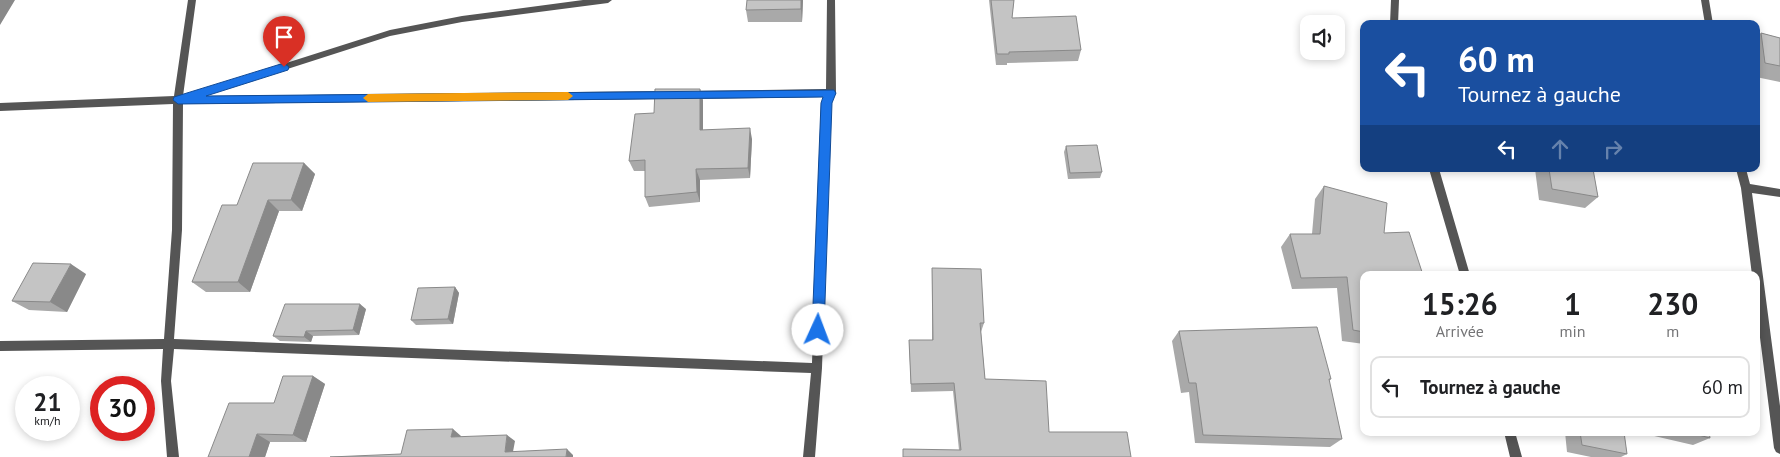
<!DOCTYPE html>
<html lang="fr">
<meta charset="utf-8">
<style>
body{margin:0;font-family:"PT Sans",sans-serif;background:#f6f6f6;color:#202124;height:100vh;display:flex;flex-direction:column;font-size:19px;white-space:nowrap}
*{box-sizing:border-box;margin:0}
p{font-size:16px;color:#757577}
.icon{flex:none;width:28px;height:28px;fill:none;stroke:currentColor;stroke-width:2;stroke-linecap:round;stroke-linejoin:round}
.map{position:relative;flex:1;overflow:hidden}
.details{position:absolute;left:1360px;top:271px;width:400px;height:165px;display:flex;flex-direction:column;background:#fff;border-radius:10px;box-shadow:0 2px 8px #0003}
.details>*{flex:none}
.banner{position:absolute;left:1360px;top:20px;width:400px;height:152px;border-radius:10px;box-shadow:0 2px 8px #0003;background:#1a4fa0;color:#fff;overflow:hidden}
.buttons{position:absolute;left:1300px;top:15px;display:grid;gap:10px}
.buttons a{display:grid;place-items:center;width:45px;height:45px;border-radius:10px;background:#fff;box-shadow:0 2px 8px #0003;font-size:25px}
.speed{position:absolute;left:15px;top:376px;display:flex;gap:10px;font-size:25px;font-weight:700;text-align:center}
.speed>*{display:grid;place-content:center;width:65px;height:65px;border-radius:50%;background:#fff;box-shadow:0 2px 8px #0003;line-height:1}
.speed small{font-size:12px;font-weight:400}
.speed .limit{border:8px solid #d22;background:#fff;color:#111}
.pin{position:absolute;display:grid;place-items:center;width:42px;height:42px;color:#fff;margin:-51px -21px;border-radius:50% 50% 50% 0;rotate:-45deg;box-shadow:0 0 5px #0007}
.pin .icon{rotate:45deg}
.me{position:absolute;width:55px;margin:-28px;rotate:2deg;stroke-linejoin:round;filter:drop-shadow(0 0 4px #0008)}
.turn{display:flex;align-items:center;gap:18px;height:105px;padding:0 15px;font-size:22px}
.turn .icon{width:65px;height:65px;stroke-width:2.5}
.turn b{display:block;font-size:35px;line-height:42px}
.lanes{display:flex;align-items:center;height:48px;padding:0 15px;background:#0003;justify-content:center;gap:25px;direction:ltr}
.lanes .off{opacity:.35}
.eta{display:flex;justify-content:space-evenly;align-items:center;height:85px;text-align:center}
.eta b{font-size:30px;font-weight:700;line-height:35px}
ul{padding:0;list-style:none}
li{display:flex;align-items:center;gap:15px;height:62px;margin:0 10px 8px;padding:0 5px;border:2px solid #e0e0e0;border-radius:10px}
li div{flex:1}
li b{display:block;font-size:19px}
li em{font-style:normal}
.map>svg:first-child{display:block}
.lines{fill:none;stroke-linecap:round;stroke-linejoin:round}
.street{fill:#555;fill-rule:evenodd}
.wall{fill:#a9a9a9}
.shaded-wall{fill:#898989}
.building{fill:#c4c4c4;stroke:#898989}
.route{fill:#1a73e8;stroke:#114b97}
.slow{fill:#f59e0b}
</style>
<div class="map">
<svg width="1780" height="457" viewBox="0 0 1780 457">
<rect width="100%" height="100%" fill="#fff"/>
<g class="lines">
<path class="street" d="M188,0H196L183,96L390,30L462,16L583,0H612L608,3L462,22L390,36L203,96L667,91L672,95L667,99L183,104L182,230L174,339L812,363L821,103L825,97L689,99L684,95L689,91L826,89L827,0H835L836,93L831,103L822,368L815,457H803L811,373L174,349L171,381L179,457H167L161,381L163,349L0,351V341L164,339L172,230L173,104L0,111V103L174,96Z
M1391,0H1399L1398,24H1390Z
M1701,0H1709L1713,24H1705Z
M1429,169H1439L1470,275H1460Z
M1736,169H1746L1750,184L1780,189V197L1752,193L1780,406V454L1776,452L1774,448L1756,306V275H1752L1741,188Z
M1504,432H1515L1522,457H1510Z"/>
</g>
<path class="wall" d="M803,0L802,22H748L746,10Z
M989,0H1014L1012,18L1081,50L1078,61L1007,63V65H996Z
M1761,33L1780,38V82L1756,77V38Z
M703,100V130L752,139L750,178L700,180V202L649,207L645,197V171H634L629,161L654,113Z
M1066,146L1102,172L1100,178L1068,179L1064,152Z
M304,163L315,174L302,211H279L250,292H206L192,282L237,205Z
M1535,169H1593L1598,197L1585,208L1539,200Z
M1324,186L1364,275V344L1342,341L1337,288L1292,289L1281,247L1290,234H1312L1315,199Z
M932,268L984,323L981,332L985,379L1049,432L959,450L953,391L911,392L909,340H932Z
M86,274L67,312L29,310L12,301Z
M455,287L459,293L453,324L416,325L411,320Z
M366,309L359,335L313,336L311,342L280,341L273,336Z
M1179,331L1331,379L1329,381L1342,439L1330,447L1195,443L1189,392L1181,393L1172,341Z
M313,376L325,384L306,442H270L265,457H208L274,403Z
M1565,432H1624L1627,454L1621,457H1591L1567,452Z
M1637,432H1709L1710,438L1693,445Z"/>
<path class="shaded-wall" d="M0,0H15L0,25Z
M801,0H803L802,22L801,9Z
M700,89L703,100V141L700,130Z
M750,128L752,139L750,178L748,168Z
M304,163L315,174L302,211L291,200Z
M696,169L700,180V202L697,192Z
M268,200L279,211L250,292L238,282Z
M71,264L86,274L67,312L50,302Z
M455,287L459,293L453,324L448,319Z
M360,304L366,309L359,335L353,330Z
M306,331L313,336L311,342L304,337Z
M313,376L325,384L306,442L293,435Z
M453,429L461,436L459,443L451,437Z
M257,434L270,442L265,457H249Z
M507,435L515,441L512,457L505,452Z
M567,449L573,455V457H566Z"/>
<path class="building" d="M747,0H801V9L746,10Z
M991,0H1014L1012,18L1076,16L1081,50L1009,52V54H997Z
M1761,33L1780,38V66L1765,63Z
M655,89H700V130L750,128L748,168L696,169L697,192L645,197V160L629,161L635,114L654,113Z
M1097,145L1102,172L1070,173L1066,146Z
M253,163H304L291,200H268L238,282H192L222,205H237Z
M1549,169H1593L1598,197L1552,189Z
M1324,186L1387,203L1384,233L1409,232L1423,275H1364V332L1353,330L1347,277L1301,278L1290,234H1320Z
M33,263L71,264L50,302L12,301Z
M932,268L981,269L984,323H980L985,379L1046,381L1049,432H1127L1131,457H903V449L961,450L954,383L911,384L909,340H933Z
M455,287L448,319L411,320L418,288Z
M285,304H360L353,330L306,331L304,337L273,336Z
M1317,327L1331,379H1329L1342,439L1203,435L1196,383H1189L1179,331Z
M283,376H313L293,435L257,434L249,457H208L229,403H274Z
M453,429L451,437L507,435L505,452L567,449L566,457H330L401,454L407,430Z
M1580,432H1624L1627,454L1582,445Z
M1687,432H1709L1710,438Z"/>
<path class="route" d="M284,63L289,67L288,70L206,96L834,90L836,93L832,103L824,330L822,334L818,336L814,334L812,330L821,103L823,97L178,104L173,100L174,97Z"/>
<path class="slow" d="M568,92L573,96L568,100L368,102L363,98L368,94Z"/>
</svg>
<div class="buttons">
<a><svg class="icon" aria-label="sound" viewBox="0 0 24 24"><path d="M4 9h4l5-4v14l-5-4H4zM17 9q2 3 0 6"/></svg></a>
</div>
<div class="speed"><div>21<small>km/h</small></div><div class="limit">30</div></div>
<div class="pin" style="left:284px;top:67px;background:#d93025"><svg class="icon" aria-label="arrive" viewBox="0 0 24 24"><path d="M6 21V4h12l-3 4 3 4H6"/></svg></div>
<svg class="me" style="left:818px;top:330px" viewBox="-20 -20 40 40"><circle r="19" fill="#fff"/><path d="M0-13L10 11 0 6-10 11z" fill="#1a73e8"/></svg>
<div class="banner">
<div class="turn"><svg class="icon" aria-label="left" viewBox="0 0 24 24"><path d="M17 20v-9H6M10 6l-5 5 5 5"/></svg><div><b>60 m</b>Tournez à gauche</div></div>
<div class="lanes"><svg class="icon" aria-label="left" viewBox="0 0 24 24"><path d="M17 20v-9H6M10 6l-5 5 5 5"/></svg><svg class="icon off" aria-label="ahead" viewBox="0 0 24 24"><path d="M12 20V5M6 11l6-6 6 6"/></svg><svg class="icon off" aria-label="right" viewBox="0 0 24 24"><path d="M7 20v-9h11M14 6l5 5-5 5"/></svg></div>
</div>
<section class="details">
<div class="eta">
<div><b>15:26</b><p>Arrivée</p></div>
<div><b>1</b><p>min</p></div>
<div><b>230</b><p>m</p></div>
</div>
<ul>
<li><svg class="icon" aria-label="left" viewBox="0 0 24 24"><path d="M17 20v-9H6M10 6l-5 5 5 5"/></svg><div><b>Tournez à gauche</b></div><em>60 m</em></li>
</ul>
</section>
</div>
